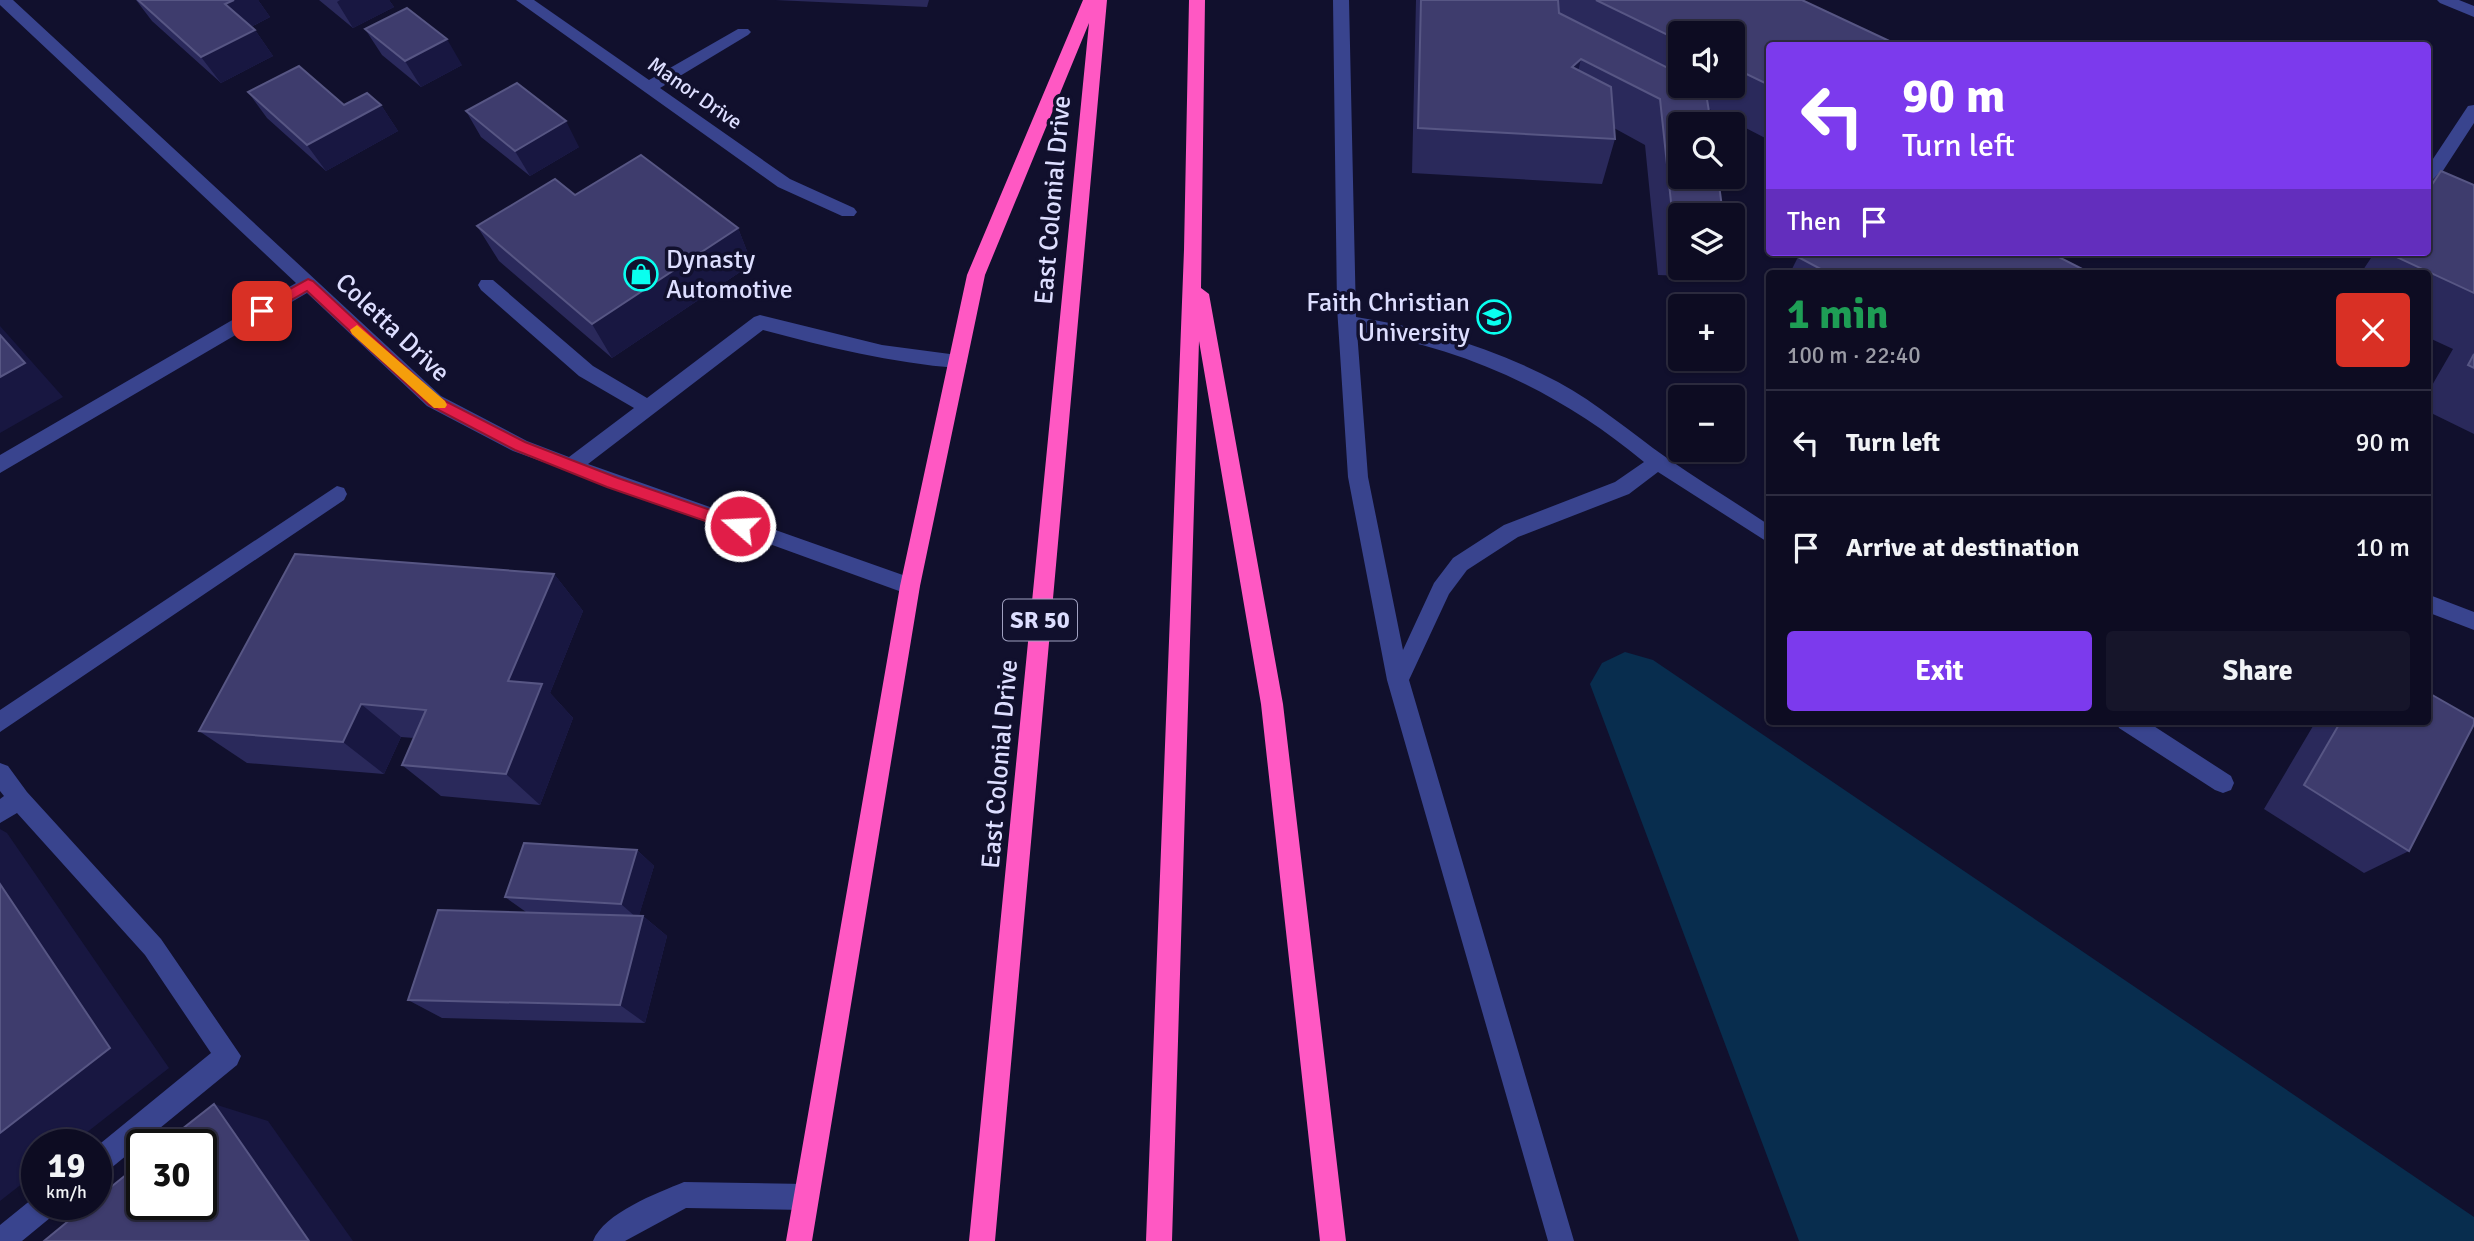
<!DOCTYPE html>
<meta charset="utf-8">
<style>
body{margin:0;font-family:Signika,sans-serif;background:#16152a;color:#f1f3f6;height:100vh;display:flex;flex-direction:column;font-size:26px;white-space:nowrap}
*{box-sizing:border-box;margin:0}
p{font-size:23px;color:#9a9ba5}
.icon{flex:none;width:38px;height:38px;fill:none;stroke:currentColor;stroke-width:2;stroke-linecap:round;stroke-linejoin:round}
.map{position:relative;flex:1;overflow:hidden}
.sheet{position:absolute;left:1766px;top:270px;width:665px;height:455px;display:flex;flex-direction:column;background:#0d0c22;border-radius:7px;box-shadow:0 2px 5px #0004,0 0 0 2px #2d2c40}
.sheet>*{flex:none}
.guide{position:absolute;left:1766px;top:42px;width:665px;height:214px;border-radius:7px;box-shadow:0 2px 5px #0004,0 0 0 2px #2d2c40;background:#7c3aed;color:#fff;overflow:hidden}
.tools{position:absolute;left:1668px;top:21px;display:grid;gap:14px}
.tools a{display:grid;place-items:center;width:77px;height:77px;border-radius:7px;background:#0d0c22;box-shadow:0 2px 5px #0004,0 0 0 2px #2d2c40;font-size:35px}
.speed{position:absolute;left:21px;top:1129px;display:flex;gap:14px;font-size:35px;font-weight:700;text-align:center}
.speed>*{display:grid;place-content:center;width:91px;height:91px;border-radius:50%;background:#0d0c22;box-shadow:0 2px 5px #0004,0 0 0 2px #2d2c40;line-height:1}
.speed small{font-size:18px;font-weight:400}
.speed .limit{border:4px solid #111;border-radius:10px;background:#fff;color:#111}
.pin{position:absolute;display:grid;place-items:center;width:60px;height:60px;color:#fff;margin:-30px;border-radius:14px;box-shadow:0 4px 10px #0006}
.me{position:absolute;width:77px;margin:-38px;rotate:289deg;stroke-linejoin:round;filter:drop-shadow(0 0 5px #0008)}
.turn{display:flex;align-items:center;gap:24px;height:147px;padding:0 21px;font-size:32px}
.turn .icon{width:91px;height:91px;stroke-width:2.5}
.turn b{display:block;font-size:49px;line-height:60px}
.then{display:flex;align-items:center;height:66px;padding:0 21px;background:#0003;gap:14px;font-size:26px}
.round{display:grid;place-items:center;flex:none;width:74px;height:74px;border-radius:7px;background:#16152a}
.headline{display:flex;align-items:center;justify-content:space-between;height:119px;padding:0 21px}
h1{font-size:42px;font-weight:700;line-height:52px;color:#1e9e55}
.button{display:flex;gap:14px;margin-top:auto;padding:14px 21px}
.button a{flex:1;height:80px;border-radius:7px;background:#7c3aed;color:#fff;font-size:28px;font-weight:700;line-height:80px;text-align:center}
.button a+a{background:#16152a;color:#f1f3f6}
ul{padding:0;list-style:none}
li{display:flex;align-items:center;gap:21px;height:105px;padding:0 21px;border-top:2px solid #2d2c40}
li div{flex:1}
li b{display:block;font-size:26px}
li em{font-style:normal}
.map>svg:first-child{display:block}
.water{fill:#082d4e}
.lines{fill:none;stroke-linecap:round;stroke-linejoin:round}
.minor{fill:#39448e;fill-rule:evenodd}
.highway{fill:#ff58c3;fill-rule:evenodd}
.wall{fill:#2a295b;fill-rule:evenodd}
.shaded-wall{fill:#181741}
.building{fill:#3e3c6d;stroke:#575684;stroke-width:2}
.route{fill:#e11d48;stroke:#92132f;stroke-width:2}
.slow{fill:#f59e0b}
.labels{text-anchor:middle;stroke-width:7;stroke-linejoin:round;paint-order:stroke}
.far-street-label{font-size:21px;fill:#dddeff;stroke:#11102d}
.shield{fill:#11102d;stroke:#a0a0c0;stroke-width:2}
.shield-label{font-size:24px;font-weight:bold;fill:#dddeff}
.street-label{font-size:26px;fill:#dddeff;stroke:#11102d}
.poi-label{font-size:26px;fill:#dddeff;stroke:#11102d;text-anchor:start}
</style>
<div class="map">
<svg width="2474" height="1241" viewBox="0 0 2474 1241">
<rect width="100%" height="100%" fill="#11102d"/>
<path class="water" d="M1625,652L1653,660L2474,1217V1241H1799L1590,684L1602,663Z"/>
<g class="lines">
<path class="minor" d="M0,0H13L441,396L527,441L569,457L634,408L579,376L481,290L478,285L481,280H493L593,366L647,398L754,317L760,315L882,345L965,356L967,361L965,366L958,368C891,363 827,347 763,330L588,464L917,580L920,586L917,592L910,595L513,451L427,406L307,293L0,473V455L296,283L0,5Z
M516,0H534L649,80L738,29H748L751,32L748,35L660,88L790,179L854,208L857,212L854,216H842L778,187Z
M1333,0H1349L1356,317C1426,328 1494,348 1558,382C1597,403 1630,432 1667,458C1700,481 1735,502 1769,525V543L1658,472L1629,494L1518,537L1467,570L1449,594L1409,680L1574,1241H1548L1387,680L1348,477L1337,307ZM1357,331C1465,348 1560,392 1644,462L1615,482L1504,525L1453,558L1434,583L1403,650L1368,477Z
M2437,0H2459L2474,6V17L2440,3Z
M2474,105V123L2433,186L2427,188V168L2468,106Z
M337,486L344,488L347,494L344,500L0,732V710Z
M2427,594L2474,612V630L2427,612Z
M2116,721H2146L2231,776L2234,783L2231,790L2223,793L2215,790L2119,728Z
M0,763L8,766L27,792L161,939L241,1056L237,1065L105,1173L96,1177V1147L211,1053L145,955L17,813L0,823V799L4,796L0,791Z
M684,1182L806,1184L815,1188L819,1197L815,1206L806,1210L686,1208L625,1241H593C604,1213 657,1193 684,1182Z
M37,1195V1204H60L56,1213L22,1241H0V1225Z"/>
<path class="highway" d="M1083,0H1107L995,1241H969L1089,23L985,275L920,586L812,1241H786L900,586L967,275Z
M1189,0H1205L1201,288L1209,294L1283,704L1346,1241H1320L1261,704L1199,341L1172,1241H1146L1184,250Z"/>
</g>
<path class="wall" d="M136,0H258L270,17L251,27L255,30L273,56L221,83L152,21Z
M319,0H389L394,7L353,28Z
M775,0H929L927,7Z
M1416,0H1802L1769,46V140L1709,109L1680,215V268H1712L1708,277L1658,275L1645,145L1614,128L1615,139L1602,184L1412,173ZM1680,33H1732V86H1680Z
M365,29L462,65L421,87L382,55Z
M248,92L344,105H381L398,131L326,171L267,118Z
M466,111L579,147L530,176L481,137Z
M2441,171L2474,185V434L2427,411V394L2453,349L2427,337V273H2361L2375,252H2427V185Z
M575,195L738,228L752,264L612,358L499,261L477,226Z
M1798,257L2090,273H1790Z
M554,574L583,611L550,693L573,718L540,805L441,796L402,765L414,738L401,737L384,774L247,763L199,731Z
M2316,721H2427L2409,851L2364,873L2264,809Z
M637,850L654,866L639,915L643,916L667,936L645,1023L442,1018L408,1000L526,912L505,897Z"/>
<path class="shaded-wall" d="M234,0H258L270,17L243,31L225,4Z
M340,0H389L394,7L353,28L337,2Z
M255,30L273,56L221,83L201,57Z
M447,39L462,65L421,87L405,61Z
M1581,59L1570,105L1572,67Z
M381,105L398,131L326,171L307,145Z
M566,121L579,147L530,176L515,151Z
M738,228L752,264L612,358L592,324Z
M0,326L63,397L0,433Z
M554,574L583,611L550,693L573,718L540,805L506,774L508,681Z
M361,704L401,737L384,774L343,742Z
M0,829L7,833L169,1068L72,1144H37V1172L0,1201Z
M637,850L654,866L638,919L621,904Z
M643,916L667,936L645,1023L620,1005Z
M214,1104L268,1121L353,1241H309Z"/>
<path class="building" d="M138,0H234L225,4L255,30L201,57Z
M1421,0H1558L1559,13L1680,74V86H1703L1705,87L1711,124H1680V177H1718L1723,215H1680V231L1674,230L1660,99L1581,59L1572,67L1611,87L1615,139L1418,128Z
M1596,0H1802L1900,46H1769V85L1732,67V33H1680V41Z
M407,8L447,39L405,61L365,29Z
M299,66L344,105L367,93L381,105L307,145L248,92Z
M517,83L566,121L515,151L466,111Z
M641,155L738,228L592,324L477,226L555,179L575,195Z
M2441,171L2474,185V293L2388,253L2389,252H2427V192Z
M1803,252H2049L2090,273H1828L1798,257Z
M0,335L25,363L0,377Z
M2474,354V368L2468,365Z
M295,554L554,574L508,681L542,684L506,774L402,765L426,710L361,704L343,742L199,731Z
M2427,692L2474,719V724L2409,851L2304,785L2341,721H2427Z
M524,843L637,850L621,904L505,897Z
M0,884L110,1048L0,1133Z
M438,910L643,916L620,1005L408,1000Z
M214,1104L309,1241H44L89,1204H96V1199L142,1162V1204H201V1144H163Z"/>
<path class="route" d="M308,279L313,281L439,398L525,442L618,478L745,522L747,526L745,531L740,533L607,487L515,450L429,405L307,291L267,314H257V307Z"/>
<path class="slow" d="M357,325L445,401L447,405L445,408H434L352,334L350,330Z"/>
<defs>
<symbol id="shop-ring" viewBox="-11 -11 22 22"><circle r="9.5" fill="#11102d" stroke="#09ffef" stroke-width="1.5"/><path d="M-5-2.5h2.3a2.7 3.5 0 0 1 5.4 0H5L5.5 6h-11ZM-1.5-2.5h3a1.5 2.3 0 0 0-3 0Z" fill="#09ffef"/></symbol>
<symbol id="university-ring" viewBox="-11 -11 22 22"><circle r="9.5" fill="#11102d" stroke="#09ffef" stroke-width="1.5"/><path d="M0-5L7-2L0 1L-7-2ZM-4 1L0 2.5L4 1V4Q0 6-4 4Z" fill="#09ffef"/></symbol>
</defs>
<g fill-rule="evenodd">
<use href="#shop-ring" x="622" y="255" width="38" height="38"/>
<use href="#university-ring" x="1475" y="298" width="38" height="38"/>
</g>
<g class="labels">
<g class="far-street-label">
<text transform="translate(695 93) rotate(35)" y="7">Manor Drive</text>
</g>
<rect class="shield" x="1003" y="599.5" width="74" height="41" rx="5"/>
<g class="shield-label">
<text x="1040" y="628">SR 50</text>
</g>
<g class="street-label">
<text transform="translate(1052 200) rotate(-85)" y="9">East Colonial Drive</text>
<text transform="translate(393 327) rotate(43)" y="9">Coletta Drive</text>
<text transform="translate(999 764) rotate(-85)" y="9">East Colonial Drive</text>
</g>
<g class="poi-label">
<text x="666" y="268">Dynasty<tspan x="666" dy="30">Automotive</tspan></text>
<text x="1470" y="311" text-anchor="end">Faith Christian<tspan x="1470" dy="30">University</tspan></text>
</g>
</g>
</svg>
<div class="tools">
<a><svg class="icon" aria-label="sound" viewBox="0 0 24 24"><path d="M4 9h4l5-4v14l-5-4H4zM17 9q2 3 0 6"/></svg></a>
<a><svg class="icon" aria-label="search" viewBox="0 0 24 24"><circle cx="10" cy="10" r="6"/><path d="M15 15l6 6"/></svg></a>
<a><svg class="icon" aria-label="layers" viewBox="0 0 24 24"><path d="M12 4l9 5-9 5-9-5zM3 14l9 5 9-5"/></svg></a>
<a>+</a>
<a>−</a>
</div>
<div class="speed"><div>19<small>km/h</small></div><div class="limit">30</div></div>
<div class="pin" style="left:262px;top:311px;background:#d93025"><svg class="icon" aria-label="arrive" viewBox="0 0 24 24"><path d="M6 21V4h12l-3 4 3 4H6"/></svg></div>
<svg class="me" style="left:740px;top:526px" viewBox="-20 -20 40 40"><circle r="17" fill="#e11d48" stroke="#fff" stroke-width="3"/><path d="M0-11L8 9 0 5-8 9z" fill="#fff"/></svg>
<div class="guide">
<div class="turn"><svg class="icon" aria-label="left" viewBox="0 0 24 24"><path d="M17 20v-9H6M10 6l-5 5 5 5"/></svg><div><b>90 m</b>Turn left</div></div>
<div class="then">Then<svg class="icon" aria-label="arrive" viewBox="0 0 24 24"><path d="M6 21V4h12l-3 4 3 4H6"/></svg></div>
</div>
<section class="sheet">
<div class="headline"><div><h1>1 min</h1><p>100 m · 22:40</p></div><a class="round" style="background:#d93025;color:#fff"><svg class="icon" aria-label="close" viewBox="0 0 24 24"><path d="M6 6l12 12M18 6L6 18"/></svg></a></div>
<ul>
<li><svg class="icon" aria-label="left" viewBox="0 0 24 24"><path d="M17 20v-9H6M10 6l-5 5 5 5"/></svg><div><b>Turn left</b></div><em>90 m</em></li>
<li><svg class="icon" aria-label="arrive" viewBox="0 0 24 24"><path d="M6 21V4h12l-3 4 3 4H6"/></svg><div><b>Arrive at destination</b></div><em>10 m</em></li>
</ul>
<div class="button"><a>Exit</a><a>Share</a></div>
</section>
</div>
